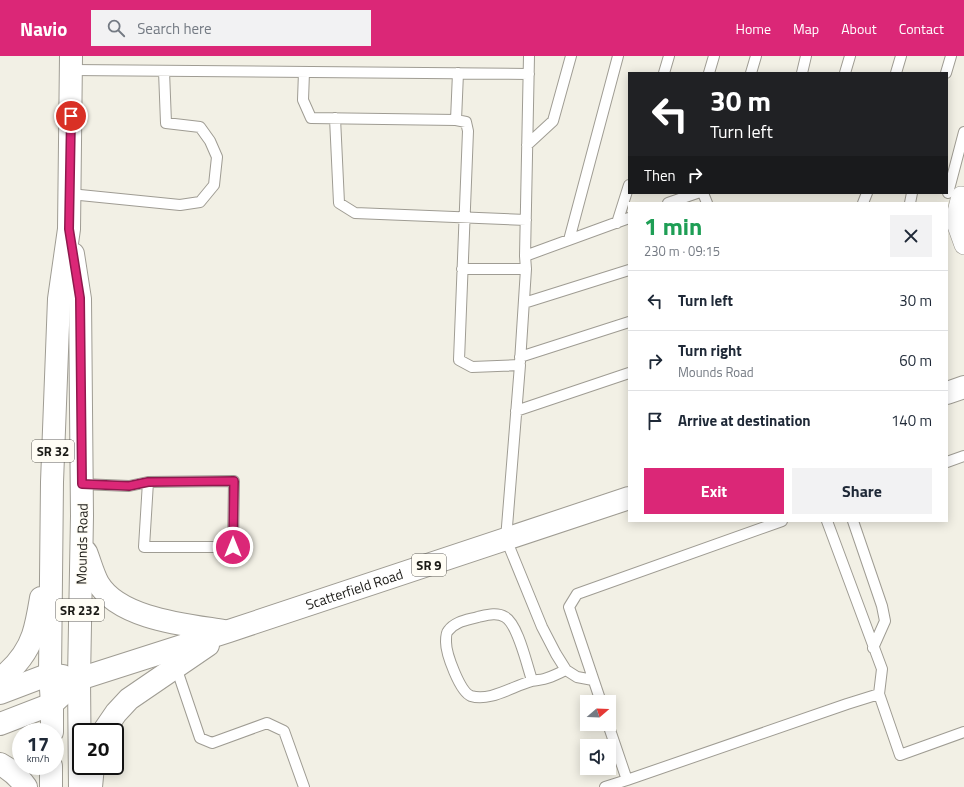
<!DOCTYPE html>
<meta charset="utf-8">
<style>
body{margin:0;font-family:"Titillium Web",sans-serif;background:#f2f2f3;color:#1f2937;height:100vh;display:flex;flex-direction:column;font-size:15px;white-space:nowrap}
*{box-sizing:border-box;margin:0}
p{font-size:13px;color:#747a83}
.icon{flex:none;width:22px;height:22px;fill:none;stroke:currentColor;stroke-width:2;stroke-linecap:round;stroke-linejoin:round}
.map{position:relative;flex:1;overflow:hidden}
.panel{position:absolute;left:628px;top:146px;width:320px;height:320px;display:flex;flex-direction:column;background:#fff;border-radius:0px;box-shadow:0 2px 10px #0003}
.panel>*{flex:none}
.guide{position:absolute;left:628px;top:16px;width:320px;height:122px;border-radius:0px;box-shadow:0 2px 10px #0003;background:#202124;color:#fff;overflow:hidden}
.needle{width:26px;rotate:71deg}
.buttons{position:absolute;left:580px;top:639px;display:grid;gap:8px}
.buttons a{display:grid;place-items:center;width:36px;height:36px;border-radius:0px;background:#fff;box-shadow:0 2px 10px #0003;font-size:20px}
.speed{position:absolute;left:12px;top:667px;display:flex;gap:8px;font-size:20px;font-weight:700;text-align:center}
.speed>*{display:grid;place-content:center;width:52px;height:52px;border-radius:50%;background:#fff;box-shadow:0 2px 10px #0003;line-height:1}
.speed small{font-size:10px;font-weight:400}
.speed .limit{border:2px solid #111;border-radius:6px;background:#fff;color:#111}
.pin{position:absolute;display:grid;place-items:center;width:34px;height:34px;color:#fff;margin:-17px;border:2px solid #fff;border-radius:50%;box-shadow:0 1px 4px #0007}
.me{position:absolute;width:44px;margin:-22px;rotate:0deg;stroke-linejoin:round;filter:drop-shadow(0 0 3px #0008)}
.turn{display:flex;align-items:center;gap:14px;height:84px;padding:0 16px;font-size:18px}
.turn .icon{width:52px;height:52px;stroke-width:2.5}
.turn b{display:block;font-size:28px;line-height:34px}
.then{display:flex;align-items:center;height:38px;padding:0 16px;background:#0003;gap:8px;font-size:15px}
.round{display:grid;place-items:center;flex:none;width:42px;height:42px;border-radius:0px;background:#f2f2f3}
.head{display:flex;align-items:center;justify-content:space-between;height:68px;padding:0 16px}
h1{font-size:24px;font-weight:700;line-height:30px;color:#1e9e55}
.button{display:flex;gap:8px;margin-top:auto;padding:8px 16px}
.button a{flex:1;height:46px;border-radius:0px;background:#db2777;color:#fff;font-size:16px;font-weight:700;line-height:46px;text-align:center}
.button a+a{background:#f2f2f3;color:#1f2937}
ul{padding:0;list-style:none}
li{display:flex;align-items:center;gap:12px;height:60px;padding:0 16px;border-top:1px solid #e0e1e3}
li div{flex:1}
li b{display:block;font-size:15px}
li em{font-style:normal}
header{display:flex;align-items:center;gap:24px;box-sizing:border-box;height:56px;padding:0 20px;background:#db2777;color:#fff}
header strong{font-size:19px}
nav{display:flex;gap:22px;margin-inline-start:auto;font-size:14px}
.search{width:280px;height:36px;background:#f2f2f3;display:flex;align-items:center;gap:10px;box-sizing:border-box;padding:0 14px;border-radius:0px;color:#747a83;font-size:15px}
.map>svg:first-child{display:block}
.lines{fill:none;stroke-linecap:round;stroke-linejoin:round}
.service-casing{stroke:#9f9c93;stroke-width:12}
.minor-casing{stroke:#9f9c93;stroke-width:20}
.secondary-casing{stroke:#9f9c93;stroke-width:24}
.primary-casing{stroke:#9f9c93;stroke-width:24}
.service{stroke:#fff;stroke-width:10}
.minor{stroke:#fff;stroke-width:19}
.secondary{stroke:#fff;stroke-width:22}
.primary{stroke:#fff;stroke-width:22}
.route-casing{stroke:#8e194d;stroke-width:10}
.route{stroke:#db2777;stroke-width:7}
.labels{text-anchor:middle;stroke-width:3;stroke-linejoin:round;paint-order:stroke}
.shield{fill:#fffdf5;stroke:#605f5a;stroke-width:1}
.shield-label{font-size:13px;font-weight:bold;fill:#1c1b17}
.street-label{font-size:14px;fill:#1c1b17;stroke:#fffdf5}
</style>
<header>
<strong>Navio</strong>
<div class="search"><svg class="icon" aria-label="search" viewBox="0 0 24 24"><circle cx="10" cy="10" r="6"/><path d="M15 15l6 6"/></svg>Search here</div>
<nav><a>Home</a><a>Map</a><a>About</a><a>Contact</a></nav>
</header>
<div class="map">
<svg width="964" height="731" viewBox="0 0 964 731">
<rect width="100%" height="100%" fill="#f2f0e5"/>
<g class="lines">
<defs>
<path id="service" d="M529,0L525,200L629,162
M71,14L529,18
M304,16L303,44L311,62L456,64L458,17
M664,17L669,0
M709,17L714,0
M751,17L756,0
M802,17L806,0
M845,17L850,0
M896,17L901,0
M946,17L951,0
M335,62L339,147L355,157L526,164
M456,64L466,66L468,75L459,304L472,311L520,309L506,483L542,571L556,598L566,614L577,621L593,624
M527,89L553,65L571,0
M703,137L707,147
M948,137L964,76
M70,138L180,149L200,146L214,129L217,101L210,85L200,71L166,67L164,15
M668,147L697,137
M863,147L867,137
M910,147L912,137
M617,167L629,129
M569,184L618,0
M462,213H526
M524,247L629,214
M520,301L629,266
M520,306L526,213L525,200
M516,355L629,317
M947,406L964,400
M82,428L129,430L148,426L234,425L233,491H144L148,426
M827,465L882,613L879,638
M853,465L882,550L885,565L873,592
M176,611L200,682L212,687L267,667L284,675L304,731
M532,624C527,610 518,568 505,561C497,556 487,559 478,561C468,564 455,565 448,575C446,577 446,583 446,586C446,598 460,636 471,640C490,646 513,630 532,625C536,624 540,624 544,623C552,621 559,617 566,614
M601,646L569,551L577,538L782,465
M608,668L627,724L847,648L879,638L900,699L964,676
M605,731L627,724"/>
<path id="minor" d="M961,140L955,164L964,189"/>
<path id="secondary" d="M79,623L80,731
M52,676V648
M51,731V710"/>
<g id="primary">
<path d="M73,198L80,243L82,460L79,623"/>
<path d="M947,337L964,331"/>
<path d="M86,496C90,506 93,518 98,527C119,563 187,569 224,575"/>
<path d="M0,623C14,612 27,597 33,579C37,567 39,554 41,542"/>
<path d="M0,637L50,618L63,620"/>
<path d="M52,648L50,618L52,426L59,243L69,173L71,0"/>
<path id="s1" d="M0,668L52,648L79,623L229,575L629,442"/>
<path d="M103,676L116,657L129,643L208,589"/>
<path d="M0,708C11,714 19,721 26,731"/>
<path d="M91,731L93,710"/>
</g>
</defs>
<use href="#service" class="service-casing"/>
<use href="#minor" class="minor-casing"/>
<use href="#secondary" class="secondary-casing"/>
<use href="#primary" class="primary-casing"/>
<use href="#service" class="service"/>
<use href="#minor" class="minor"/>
<use href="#secondary" class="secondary"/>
<use href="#primary" class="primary"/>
</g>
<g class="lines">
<defs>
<path id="route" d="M71,60L69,173L80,242L82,428L129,430L148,426L234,425L233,491"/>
</defs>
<use href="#route" class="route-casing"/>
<use href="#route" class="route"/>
</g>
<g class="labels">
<g class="shield">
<rect x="32" y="384" width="42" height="22" rx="3"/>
<rect x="412" y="498" width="34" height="22" rx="3"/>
<rect x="56" y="543" width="48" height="22" rx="3"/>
</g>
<g class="shield-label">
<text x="53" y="400">SR 32</text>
<text x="429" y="514">SR 9</text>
<text x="80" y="559">SR 232</text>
</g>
<g class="street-label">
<text transform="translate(82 488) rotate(-89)" y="5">Mounds Road</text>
<text dy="5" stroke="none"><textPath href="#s1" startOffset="382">Scatterfield Road</textPath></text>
</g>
</g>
</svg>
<div class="buttons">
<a><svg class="needle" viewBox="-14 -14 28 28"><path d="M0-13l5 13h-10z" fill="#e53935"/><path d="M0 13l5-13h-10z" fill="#747a83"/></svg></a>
<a><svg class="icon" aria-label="sound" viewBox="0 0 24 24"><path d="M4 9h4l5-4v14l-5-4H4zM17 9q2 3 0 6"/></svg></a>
</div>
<div class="speed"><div>17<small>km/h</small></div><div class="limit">20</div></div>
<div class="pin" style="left:71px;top:60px;background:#d93025"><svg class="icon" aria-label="arrive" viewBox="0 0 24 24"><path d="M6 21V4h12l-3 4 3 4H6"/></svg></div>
<svg class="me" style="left:233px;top:491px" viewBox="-20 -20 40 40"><circle r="17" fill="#db2777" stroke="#fff" stroke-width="3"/><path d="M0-11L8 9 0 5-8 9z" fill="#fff"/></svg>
<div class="guide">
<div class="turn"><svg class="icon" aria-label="left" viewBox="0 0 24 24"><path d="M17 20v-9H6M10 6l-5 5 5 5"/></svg><div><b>30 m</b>Turn left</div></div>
<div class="then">Then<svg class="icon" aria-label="right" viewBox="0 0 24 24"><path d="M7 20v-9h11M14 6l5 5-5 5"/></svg></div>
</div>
<section class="panel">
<div class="head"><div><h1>1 min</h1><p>230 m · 09:15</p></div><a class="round"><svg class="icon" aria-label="close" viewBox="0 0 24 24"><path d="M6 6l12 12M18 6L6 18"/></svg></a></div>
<ul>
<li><svg class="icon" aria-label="left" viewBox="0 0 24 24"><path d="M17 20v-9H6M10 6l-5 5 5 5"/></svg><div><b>Turn left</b></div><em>30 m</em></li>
<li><svg class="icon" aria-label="right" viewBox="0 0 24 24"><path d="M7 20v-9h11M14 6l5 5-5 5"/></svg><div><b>Turn right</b><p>Mounds Road</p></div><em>60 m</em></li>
<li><svg class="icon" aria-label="arrive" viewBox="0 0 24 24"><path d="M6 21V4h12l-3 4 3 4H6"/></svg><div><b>Arrive at destination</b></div><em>140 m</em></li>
</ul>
<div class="button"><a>Exit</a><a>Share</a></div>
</section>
</div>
